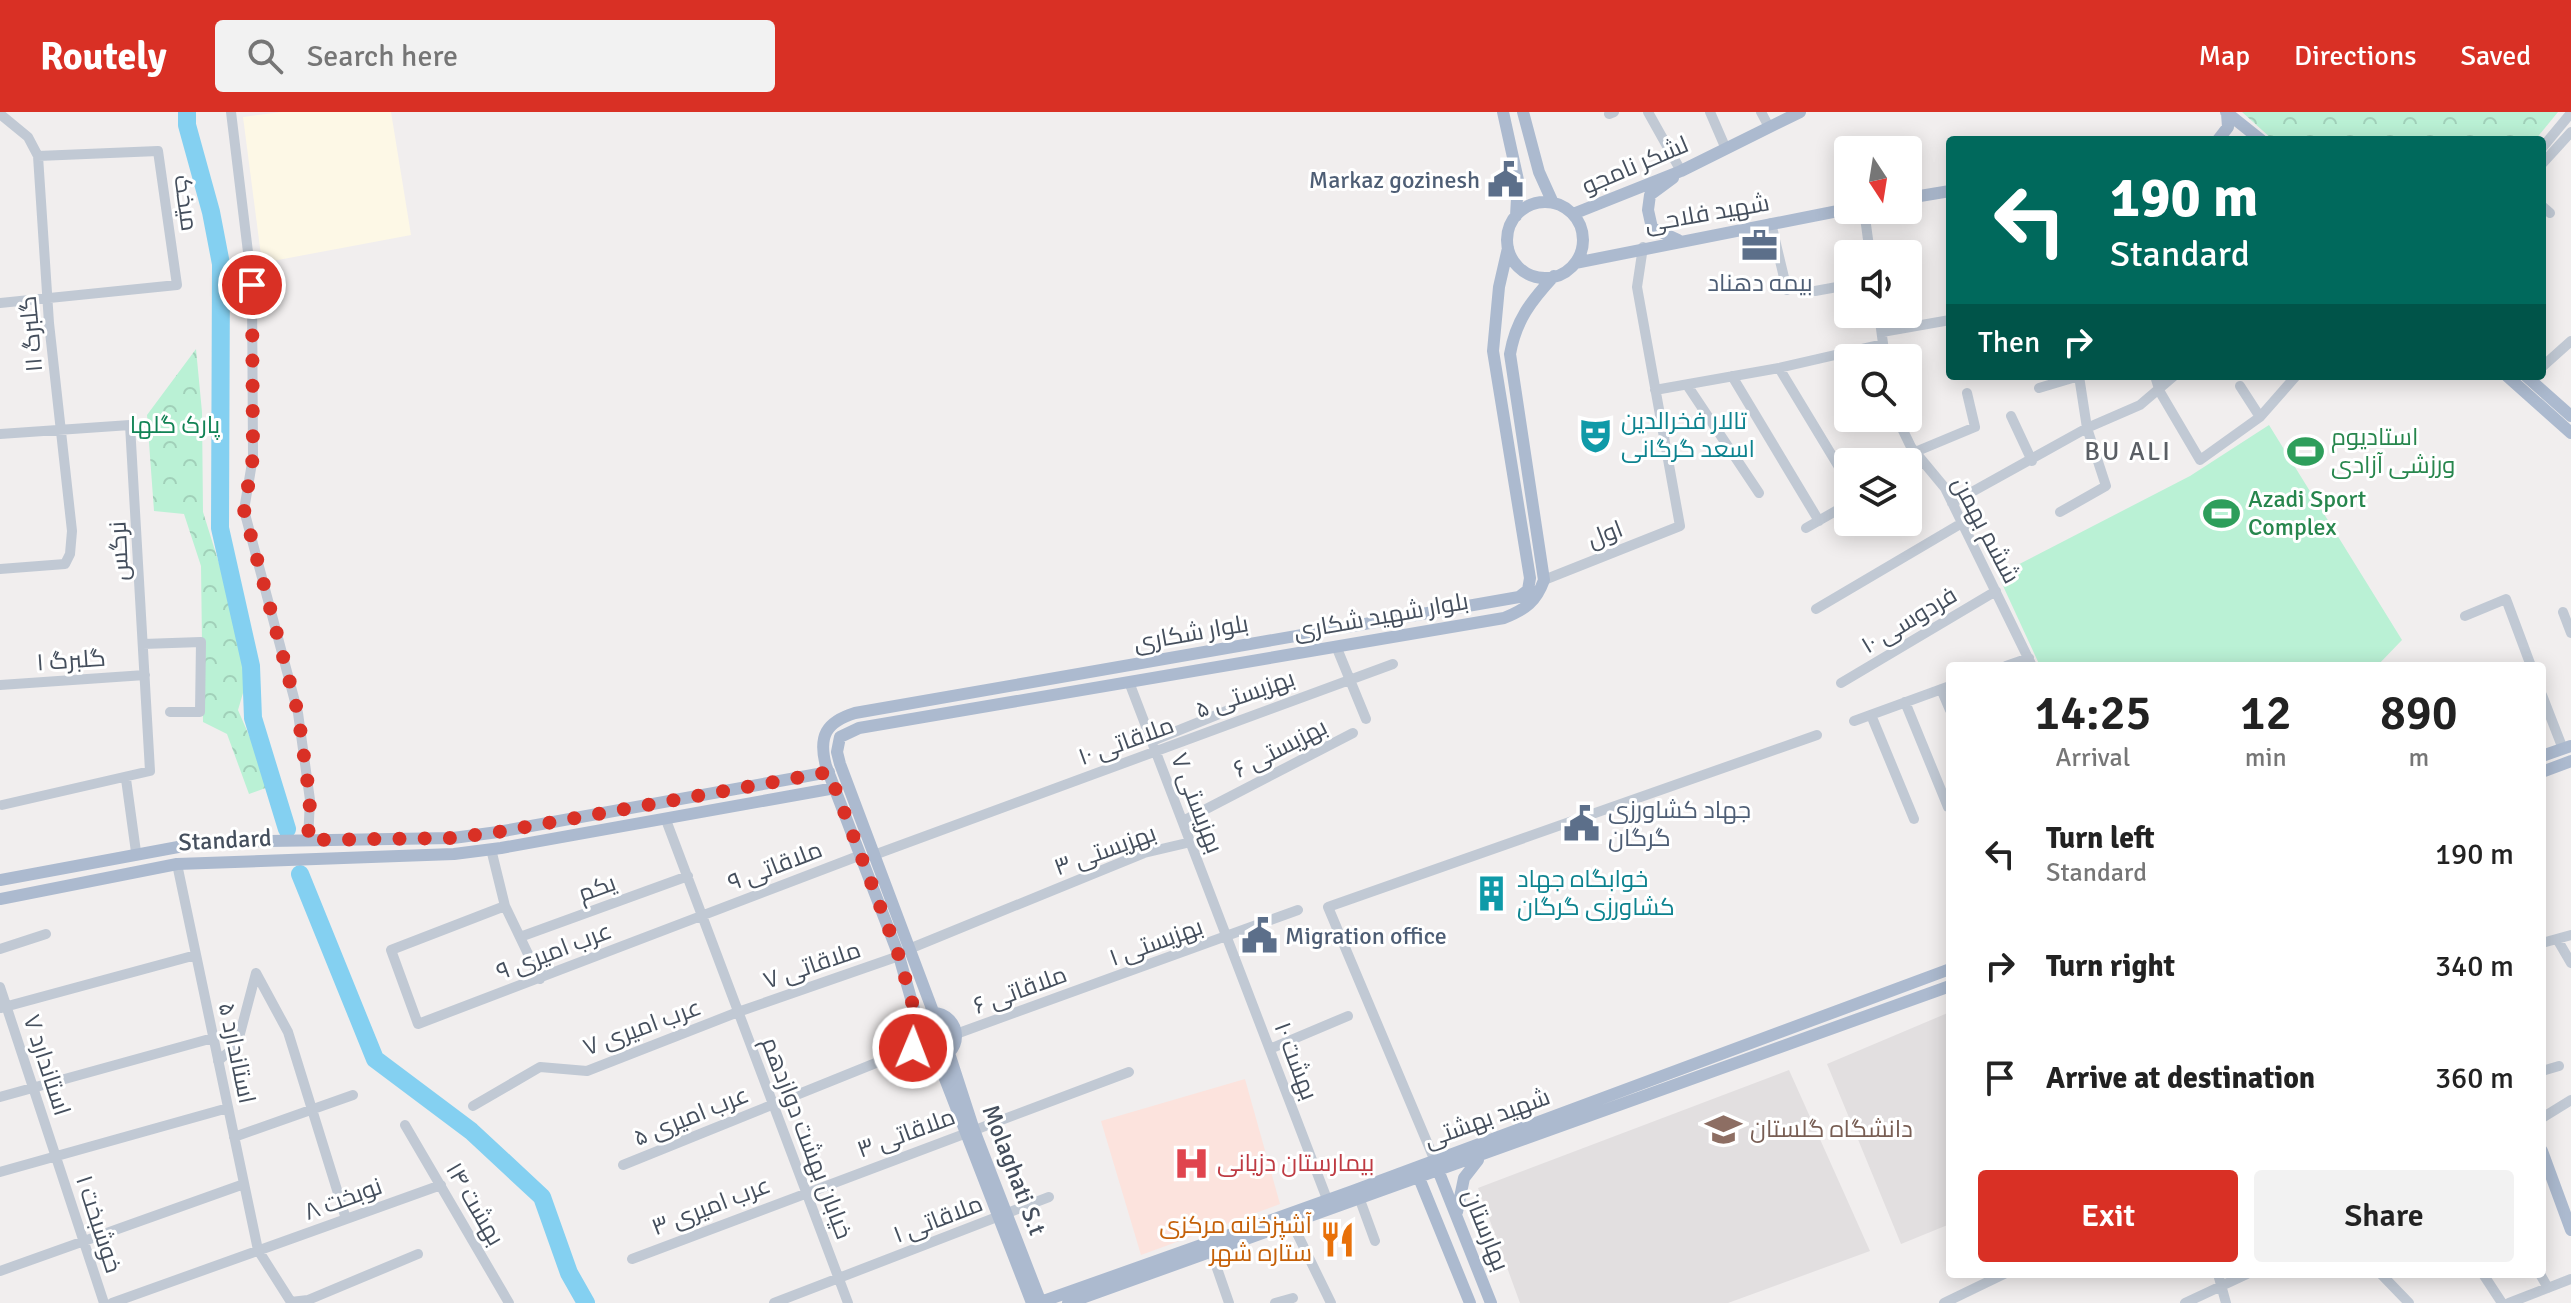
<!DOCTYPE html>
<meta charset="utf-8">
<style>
body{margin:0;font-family:Signika,Cairo,sans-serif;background:#f2f2f2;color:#222;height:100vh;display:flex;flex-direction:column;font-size:30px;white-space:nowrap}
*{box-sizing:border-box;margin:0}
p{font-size:26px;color:#767676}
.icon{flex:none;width:44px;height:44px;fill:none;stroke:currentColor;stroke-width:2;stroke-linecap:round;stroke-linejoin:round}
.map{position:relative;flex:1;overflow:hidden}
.sheet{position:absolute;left:1946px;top:550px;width:600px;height:616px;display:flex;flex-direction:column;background:#fff;border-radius:8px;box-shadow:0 4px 20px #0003}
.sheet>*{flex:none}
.top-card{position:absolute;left:1946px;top:24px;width:600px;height:244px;border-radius:8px;box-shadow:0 4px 20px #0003;background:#00695c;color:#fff;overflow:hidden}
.needle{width:52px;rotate:168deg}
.buttons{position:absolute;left:1834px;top:24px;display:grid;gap:16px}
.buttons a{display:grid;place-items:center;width:88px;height:88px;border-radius:8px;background:#fff;box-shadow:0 4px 20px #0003;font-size:40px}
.pin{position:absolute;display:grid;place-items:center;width:68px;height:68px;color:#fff;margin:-34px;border:4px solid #fff;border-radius:50%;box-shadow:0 2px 8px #0007}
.me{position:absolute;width:88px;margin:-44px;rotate:1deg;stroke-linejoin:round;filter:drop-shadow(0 0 6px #0008)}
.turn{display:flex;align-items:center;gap:28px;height:168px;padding:0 32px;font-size:36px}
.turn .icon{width:104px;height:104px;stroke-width:2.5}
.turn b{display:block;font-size:56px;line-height:68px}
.then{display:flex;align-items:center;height:76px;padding:0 32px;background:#0003;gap:16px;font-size:30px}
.eta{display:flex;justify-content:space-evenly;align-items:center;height:136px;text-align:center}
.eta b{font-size:48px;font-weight:600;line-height:56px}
.cta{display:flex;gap:16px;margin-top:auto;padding:16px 32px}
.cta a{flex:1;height:92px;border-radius:8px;background:#d93025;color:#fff;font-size:32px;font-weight:600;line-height:92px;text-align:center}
.cta a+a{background:#f2f2f2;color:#222}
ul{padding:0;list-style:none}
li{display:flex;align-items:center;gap:24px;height:112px;padding:0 32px}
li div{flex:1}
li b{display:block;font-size:30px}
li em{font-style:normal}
header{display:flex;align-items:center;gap:48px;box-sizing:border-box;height:112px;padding:0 40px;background:#d93025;color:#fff}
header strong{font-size:38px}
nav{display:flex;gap:44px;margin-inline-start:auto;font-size:28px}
.search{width:560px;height:72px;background:#f2f2f2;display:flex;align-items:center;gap:20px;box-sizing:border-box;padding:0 28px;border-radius:8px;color:#767676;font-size:30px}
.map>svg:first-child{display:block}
.commercial{fill:#fdf8e6}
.education{fill:#e2dfe0}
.medical{fill:#fce3dd}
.park{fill:url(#park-crowns)}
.pitch{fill:#baf1d5}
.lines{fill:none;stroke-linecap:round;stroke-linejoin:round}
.river{stroke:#84d0f1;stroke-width:18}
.minor{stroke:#c1c9d4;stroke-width:10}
.major{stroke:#acbacf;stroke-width:12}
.route{stroke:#d93025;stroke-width:14;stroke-dasharray:0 25.2}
.labels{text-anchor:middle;stroke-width:6;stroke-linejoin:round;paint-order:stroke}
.street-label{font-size:24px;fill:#454f5d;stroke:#fff}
.service-label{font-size:24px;fill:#4e5e75;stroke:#fff;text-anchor:start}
.culture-label{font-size:24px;fill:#0d838f;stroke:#fff;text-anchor:start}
.park-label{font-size:24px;fill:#118355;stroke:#fff}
.leisure-label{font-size:24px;fill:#27864d;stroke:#fff;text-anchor:start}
.education-label{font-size:24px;fill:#785e54;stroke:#fff;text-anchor:start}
.health-label{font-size:24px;fill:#be3a42;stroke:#fff;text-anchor:start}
.food-label{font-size:24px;fill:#c56008;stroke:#fff;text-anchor:end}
.neighbourhood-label{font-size:26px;letter-spacing:2px;fill:#5a5e64;stroke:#fff}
</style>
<header>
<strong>Routely</strong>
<div class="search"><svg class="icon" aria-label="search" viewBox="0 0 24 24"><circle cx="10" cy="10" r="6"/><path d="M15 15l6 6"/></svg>Search here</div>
<nav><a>Map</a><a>Directions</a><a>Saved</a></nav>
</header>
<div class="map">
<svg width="2571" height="1191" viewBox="0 0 2571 1191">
<defs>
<pattern id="park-crowns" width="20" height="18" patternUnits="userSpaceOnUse" patternTransform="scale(2)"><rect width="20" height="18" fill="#baf1d5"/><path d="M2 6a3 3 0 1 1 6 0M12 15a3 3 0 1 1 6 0" fill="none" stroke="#a1d0b9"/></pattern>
</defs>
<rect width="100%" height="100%" fill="#f1eeee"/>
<path class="commercial" d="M282,0H391L411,123L262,151L243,5Z"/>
<path class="education" d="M1950,900V1112L1901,1132L1827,952Z
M1789,958L1870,1139L1728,1191H1520L1478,1076Z"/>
<path class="medical" d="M1245,967L1280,1092L1141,1143L1101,1009Z"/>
<path class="park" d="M2242,0H2558L2535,28H2273Z
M196,237L202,300L203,400L251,554L238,598L271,674L249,682L227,622L203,610L201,454L184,402L154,399L147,303Z"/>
<path class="pitch" d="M2269,313L2402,528L2377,554H2040L1998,463L2190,364Z"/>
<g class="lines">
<path class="river" d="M187,0V13L211,100L221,152L220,416L251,554L253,606L287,717
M300,762L375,947L471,1019L542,1085L569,1161L586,1191"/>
<path class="minor" d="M231,0L252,173L253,345L244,398L298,601L310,688L308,728
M1648,0L1681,59
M1710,0L1726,37
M1761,0L1769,15
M0,2L28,25L38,44L49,211L72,419L70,442L65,452L0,457
M1609,2L1614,0
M2542,36L2571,1
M2542,52L2571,20
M2542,94L2550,101
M1864,98L1870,142
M1771,111L1787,178
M1815,179L1848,173
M0,191L177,173L158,39L38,44
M1879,202L1885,246
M1882,220L1950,208
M2542,255L2571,229
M1779,256L1848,370
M1732,264L1819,409
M2155,264L2160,280L2200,348L2260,305L2296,264
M1687,273L1759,381
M2240,274L2260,305
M2039,276L2079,264
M1655,278L1779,256L1883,232
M2011,304L2032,349
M1897,306L1911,335L1945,376L2032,554
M0,322L130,313L150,659L2,693
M1915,340L1975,315L1967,281
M1908,359L1923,350
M1952,391L2087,316L2140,293L2174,264
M2060,400L2106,374L2087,316L2079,264
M1806,416L1848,392
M1544,468L1680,414L1637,175L1643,135
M1816,497L1962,411
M2563,500L2571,521
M2465,504L2506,487L2531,554
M143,532L201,530L200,600H170
M1336,534L1366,607
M2006,554L2029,546
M1129,570L1327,1087
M1841,571L1996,479
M0,573L145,563
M1941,577L1950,598
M2542,583L2563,637
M1905,590L1948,695
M1871,603L1914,707
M1854,609L1950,574
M1152,629L1229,598
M126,667L136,740
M666,708L848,1191
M1183,709L1353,621
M491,737L505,794L540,867
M874,743L1393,552
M177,752L258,1138L291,1190L308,1188L418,1142
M505,794L391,838L418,912L861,743
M520,825L688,764
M2557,827L2571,851
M2542,831L2571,823
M0,837L46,822
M909,837L1144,741L1191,730
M256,861L288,920L346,1107
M0,875L104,1191
M1,896L196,843
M956,922L1298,798
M1270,937L1348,904
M218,949L237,933L256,861
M2542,959L2559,954
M0,985L213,926
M473,994L540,955L587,959L738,900L899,844
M2542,1006L2571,988
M405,1013L509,1191
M234,1025L353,983
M1435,1049L1328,795L1817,623
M623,1053L913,936
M0,1060L228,996
M1360,1088L1375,1129
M1292,1111L1331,1191
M1211,1139L1229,1191
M632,1147L1129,960
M0,1159L244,1072
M2218,1162L2226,1191
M2381,1162L2409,1191
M2483,1162L2502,1191
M2540,1162L2548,1176
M112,1191L441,1073
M774,1191L1049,1085
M1275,1191L1293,1186
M1944,1191L2004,1162
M2185,1191L2247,1162
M2509,1191L2571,1167"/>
<path class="major" d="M1503,0L1518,68L1516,104
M1523,0L1539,60L1553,91
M2226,0L2261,28
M2218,28L2228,15L2227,1
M1673,66L1650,83L1648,98L1652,116L1678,128
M1908,86L1950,79
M1507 128a38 38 0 1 1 76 0a38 38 0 1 1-76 0Z
M1573,102L1681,59L1800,0
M1575,151L1848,97
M2507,264L2571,321
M2526,264L2571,304
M2542,644L2571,634
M2542,660L2571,649
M0,768L205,730L453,726L498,720L829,660
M0,787L177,752L454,742L501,736L835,676
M910 924a23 23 0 1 1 46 0a23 23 0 1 1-46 0Z
M934,902L840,652L837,640L840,625L859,616L1504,506C1526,497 1536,490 1544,468L1510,242C1516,208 1531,189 1554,164
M917,908L899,844L826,654C818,624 826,610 855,601L1519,485L1528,478L1530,466L1493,239L1499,175L1508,136
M949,941L974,1018L1041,1191
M937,946L1032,1191
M2542,1039L2571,1118
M1436,1053L1491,1191
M1417,1061L1470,1191
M1457,1100L1464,1066L1478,1048
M1038,1191L1353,1079L1950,857
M1068,1191L1950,874"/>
</g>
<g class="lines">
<path class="route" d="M252,173L253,345L244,398L298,601L310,688L308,728L453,726L498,720L829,660L899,844L917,908L910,924L913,936"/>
</g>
<defs>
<symbol id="civic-bare" viewBox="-9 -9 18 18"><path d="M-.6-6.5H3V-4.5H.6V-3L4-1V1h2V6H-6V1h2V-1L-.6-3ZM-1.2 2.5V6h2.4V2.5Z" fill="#5c6f8a" stroke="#fff" stroke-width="2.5" paint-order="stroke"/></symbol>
<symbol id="office-bare" viewBox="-9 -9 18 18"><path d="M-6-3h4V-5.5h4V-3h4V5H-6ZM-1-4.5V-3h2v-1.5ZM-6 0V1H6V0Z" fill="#5c6f8a" stroke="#fff" stroke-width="2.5" paint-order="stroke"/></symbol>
<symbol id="theatre-bare" viewBox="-9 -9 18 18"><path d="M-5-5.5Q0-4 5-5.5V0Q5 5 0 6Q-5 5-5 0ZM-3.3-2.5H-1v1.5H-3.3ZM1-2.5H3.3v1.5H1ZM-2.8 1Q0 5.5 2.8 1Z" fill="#0f9aa8" stroke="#fff" stroke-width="2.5" paint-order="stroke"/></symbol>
<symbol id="stadium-bare" viewBox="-9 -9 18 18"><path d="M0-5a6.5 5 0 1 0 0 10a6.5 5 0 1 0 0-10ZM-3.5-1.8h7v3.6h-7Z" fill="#2e9e5b" stroke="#fff" stroke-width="2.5" paint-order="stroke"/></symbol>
<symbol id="building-bare" viewBox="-9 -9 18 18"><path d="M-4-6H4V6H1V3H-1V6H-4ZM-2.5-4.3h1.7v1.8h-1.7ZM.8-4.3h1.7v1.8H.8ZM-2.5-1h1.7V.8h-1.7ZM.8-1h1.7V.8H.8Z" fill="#0f9aa8" stroke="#fff" stroke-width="2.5" paint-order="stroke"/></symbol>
<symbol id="university-bare" viewBox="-9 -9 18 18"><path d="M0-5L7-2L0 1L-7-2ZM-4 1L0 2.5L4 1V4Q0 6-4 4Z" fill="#8d6e63" stroke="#fff" stroke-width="2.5" paint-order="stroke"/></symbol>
<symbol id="hospital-bare" viewBox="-9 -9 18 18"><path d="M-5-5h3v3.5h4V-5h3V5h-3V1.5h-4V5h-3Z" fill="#e0444e" stroke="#fff" stroke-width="2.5" paint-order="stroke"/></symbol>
<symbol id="restaurant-bare" viewBox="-9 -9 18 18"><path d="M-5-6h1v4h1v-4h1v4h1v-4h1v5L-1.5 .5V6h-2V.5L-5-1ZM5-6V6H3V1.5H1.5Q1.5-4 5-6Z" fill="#e8710a" stroke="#fff" stroke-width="2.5" paint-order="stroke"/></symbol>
</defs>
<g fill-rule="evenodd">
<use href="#civic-bare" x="1480" y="42" width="51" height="51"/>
<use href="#office-bare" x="1734" y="108" width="51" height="51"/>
<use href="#theatre-bare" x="1570" y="298" width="51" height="51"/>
<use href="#stadium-bare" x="2280" y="314" width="51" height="51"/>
<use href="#stadium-bare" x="2196" y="376" width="51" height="51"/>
<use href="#civic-bare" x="1556" y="686" width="51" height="51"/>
<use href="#building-bare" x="1466" y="756" width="51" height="51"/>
<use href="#civic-bare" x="1234" y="798" width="51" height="51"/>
<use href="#university-bare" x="1698" y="992" width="51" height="51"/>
<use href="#hospital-bare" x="1166" y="1026" width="51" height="51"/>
<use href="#restaurant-bare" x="1312" y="1102" width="51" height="51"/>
</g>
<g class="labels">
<g class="street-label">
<text transform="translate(1635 53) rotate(-23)" y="8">لشکر نامجو</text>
<text transform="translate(186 91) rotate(82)" y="8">میخک</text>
<text transform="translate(1707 101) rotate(-10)" y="8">شهید فلاحی</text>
<text transform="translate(31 222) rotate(-95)" y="8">گلبرگ ۱۱</text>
<text transform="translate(1986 418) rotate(62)" y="8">ششم بهمن</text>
<text transform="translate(1605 422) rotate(-21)" y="8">اول</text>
<text transform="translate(119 439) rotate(-93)" y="8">نرگس</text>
<text transform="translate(1381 504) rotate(-10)" y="8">بلوار شهید شکاری</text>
<text transform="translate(1909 508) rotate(-31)" y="8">۱۰ فردوسی</text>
<text transform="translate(1191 521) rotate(-10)" y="8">بلوار شکاری</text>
<text transform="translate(71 548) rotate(-4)" y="8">گلبرگ ۱</text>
<text transform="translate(1245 582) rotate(-19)" y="8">۵ بهزیستی</text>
<text transform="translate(1126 629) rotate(-20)" y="8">۱۰ ملاقاتی</text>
<text transform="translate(1280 636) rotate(-27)" y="8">بهزیستی ۶</text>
<text transform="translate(1197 691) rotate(69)" y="8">۷ بهزیستی</text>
<text transform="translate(225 728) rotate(-3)" y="8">Standard</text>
<text transform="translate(1105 738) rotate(-20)" y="8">۳ بهزیستی</text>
<text transform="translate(775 754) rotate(-21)" y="8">ملاقاتی ۹</text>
<text transform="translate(597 776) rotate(-20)" y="8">یکم</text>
<text transform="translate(1156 830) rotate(-20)" y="8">بهزیستی ۱</text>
<text transform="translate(554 839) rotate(-21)" y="8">۹ عرب امیری</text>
<text transform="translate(812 853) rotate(-19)" y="8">۷ ملاقاتی</text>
<text transform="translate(1020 878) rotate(-20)" y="8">۶ ملاقاتی</text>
<text transform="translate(642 915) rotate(-20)" y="8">۷ عرب امیری</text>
<text transform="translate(237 941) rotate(78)" y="8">۵ استاندارد</text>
<text transform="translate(1296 949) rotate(69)" y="8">بهشت ۱۰</text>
<text transform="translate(47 953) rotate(72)" y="8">استاندارد ۷</text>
<text transform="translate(691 1004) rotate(-22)" y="8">۵ عرب امیری</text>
<text transform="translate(1487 1006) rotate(-20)" y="8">شهید بهشتی</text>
<text transform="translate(906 1021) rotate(-20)" y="8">ملاقاتی ۳</text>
<text transform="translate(807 1026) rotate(69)" y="8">خیابان بهشت دوازدهم</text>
<text transform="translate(1014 1058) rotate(69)" y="8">Molaghati S.t</text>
<text transform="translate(343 1087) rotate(-20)" y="8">۸ نوبخت</text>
<text transform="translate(475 1092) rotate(60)" y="8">بهشت ۱۴</text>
<text transform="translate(711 1094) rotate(-21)" y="8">۳ عرب امیری</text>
<text transform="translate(938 1107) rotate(-21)" y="8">ملاقاتی ۱</text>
<text transform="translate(99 1112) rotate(72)" y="8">۱ خوشبخت</text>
<text transform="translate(1486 1118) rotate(68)" y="8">بهارستان</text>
</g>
<g class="service-label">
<text x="1480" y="76" text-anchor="end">Markaz gozinesh</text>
<text x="1760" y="179" text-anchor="middle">بیمه دهناد</text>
<text x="1608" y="706">جهاد کشاورزی<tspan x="1608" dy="28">گرگان</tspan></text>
<text x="1285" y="832">Migration office</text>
</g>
<g class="culture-label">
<text x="1621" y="317">تالار فخرالدین<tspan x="1621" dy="28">اسعد گرگانی</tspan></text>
<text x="1517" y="775">خوابگاه جهاد<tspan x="1517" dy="28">کشاورزی گرگان</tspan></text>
</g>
<g class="park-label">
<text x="175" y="321">پارک گلها</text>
</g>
<g class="leisure-label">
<text x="2331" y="333">استادیوم<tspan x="2331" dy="28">ورزشی آزادی</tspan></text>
<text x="2248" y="395">Azadi Sport<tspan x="2248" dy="28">Complex</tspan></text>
</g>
<g class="education-label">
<text x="1750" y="1025">دانشگاه گلستان</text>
</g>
<g class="health-label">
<text x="1217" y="1059">بیمارستان دزیانی</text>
</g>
<g class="food-label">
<text x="1312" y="1121">آشپزخانه مرکزی<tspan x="1312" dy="28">ستاره شهر</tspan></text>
</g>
<g class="neighbourhood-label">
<text x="2128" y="348">BU ALI</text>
</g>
</g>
</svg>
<div class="buttons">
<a><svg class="needle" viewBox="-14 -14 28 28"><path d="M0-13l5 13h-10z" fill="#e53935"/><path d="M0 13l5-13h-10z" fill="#767676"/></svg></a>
<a><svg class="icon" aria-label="sound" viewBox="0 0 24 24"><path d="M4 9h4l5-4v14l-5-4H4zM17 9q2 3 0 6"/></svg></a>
<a><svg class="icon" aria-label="search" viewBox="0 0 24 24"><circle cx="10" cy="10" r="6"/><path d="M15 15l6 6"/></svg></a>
<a><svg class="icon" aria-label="layers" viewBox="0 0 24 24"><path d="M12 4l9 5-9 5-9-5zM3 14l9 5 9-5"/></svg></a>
</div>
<div class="pin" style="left:252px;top:173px;background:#d93025"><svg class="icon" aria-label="arrive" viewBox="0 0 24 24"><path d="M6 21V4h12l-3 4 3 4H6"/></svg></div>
<svg class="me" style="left:913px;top:936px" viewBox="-20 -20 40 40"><circle r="17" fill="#d93025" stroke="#fff" stroke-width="3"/><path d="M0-11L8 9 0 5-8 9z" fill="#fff"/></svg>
<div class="top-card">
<div class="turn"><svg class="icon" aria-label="left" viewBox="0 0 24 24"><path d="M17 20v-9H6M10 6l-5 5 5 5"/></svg><div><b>190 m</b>Standard</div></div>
<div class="then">Then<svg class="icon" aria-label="right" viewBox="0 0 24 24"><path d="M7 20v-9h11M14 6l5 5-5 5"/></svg></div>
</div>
<section class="sheet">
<div class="eta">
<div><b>14:25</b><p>Arrival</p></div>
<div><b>12</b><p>min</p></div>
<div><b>890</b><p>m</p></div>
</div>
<ul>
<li><svg class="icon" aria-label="left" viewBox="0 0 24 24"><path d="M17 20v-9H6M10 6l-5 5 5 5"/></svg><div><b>Turn left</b><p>Standard</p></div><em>190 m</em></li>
<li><svg class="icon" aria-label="right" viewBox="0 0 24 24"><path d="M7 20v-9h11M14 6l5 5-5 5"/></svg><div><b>Turn right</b></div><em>340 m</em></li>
<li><svg class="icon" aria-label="arrive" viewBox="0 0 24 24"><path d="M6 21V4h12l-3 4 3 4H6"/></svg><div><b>Arrive at destination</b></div><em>360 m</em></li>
</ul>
<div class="cta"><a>Exit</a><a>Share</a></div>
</section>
</div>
